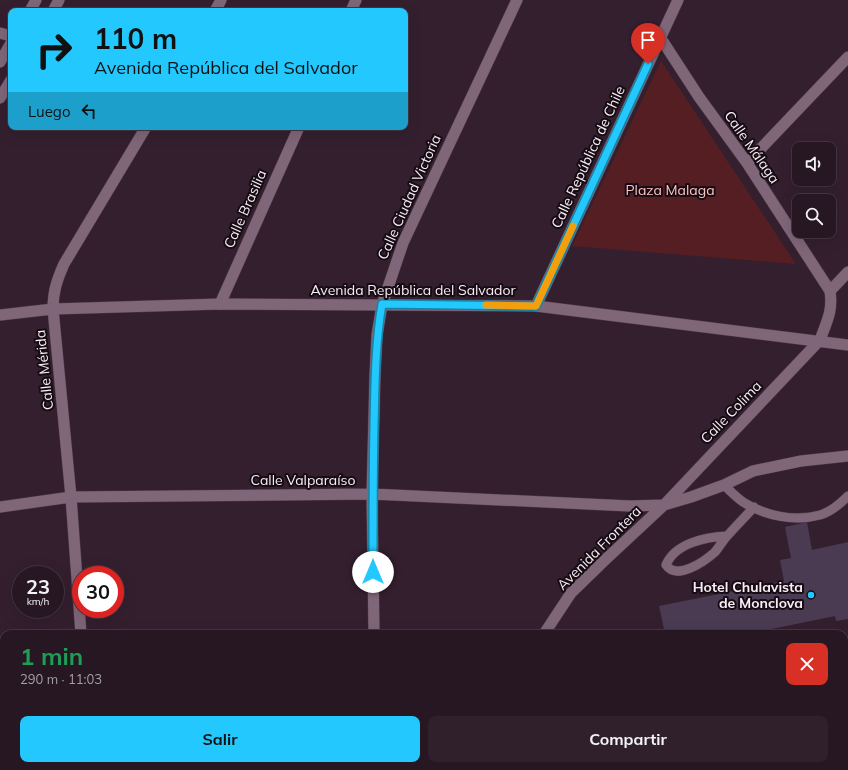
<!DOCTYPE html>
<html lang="es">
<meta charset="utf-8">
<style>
body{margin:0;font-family:Mulish,sans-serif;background:#2f202b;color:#f1f3f6;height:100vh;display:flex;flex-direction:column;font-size:15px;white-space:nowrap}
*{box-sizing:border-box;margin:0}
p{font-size:13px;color:#a49fa6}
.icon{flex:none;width:22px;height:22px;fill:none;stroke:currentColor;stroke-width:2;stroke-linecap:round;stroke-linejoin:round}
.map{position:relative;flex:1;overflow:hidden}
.details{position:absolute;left:0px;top:630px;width:848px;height:140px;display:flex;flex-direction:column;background:#271723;border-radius:12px 12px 0 0;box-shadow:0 4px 16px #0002,0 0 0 1px #433641}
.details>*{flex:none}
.guide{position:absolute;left:8px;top:8px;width:400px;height:122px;border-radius:8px;box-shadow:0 4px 16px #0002,0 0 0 1px #433641;background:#23c9fe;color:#111;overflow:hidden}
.tools{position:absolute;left:792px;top:142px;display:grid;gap:8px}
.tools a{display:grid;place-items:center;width:44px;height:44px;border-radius:8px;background:#271723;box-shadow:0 4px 16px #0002,0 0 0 1px #433641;font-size:20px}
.speed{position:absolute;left:12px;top:566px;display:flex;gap:8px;font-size:20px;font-weight:700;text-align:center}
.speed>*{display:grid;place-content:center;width:52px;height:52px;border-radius:50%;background:#271723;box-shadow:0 4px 16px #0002,0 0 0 1px #433641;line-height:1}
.speed small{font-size:10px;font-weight:400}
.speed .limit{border:6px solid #d22;background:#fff;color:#111}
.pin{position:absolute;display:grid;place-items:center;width:34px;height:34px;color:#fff;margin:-41px -17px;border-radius:50% 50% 50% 0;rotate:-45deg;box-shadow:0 0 4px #0007}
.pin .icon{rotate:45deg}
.me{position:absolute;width:44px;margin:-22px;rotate:0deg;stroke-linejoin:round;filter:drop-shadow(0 0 3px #0008)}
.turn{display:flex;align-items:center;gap:14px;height:84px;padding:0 20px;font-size:18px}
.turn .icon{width:52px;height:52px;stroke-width:2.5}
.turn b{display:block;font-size:28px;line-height:34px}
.then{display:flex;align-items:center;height:38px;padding:0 20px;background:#0003;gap:8px;font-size:15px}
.round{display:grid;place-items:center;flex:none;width:42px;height:42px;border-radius:8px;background:#2f202b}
.summary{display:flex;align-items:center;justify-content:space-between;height:68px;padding:0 20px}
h1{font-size:24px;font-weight:700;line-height:30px;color:#1e9e55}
.cta{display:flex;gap:8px;margin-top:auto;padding:8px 20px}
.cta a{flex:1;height:46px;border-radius:8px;background:#23c9fe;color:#111;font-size:16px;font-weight:700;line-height:46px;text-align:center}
.cta a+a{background:#2f202b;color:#f1f3f6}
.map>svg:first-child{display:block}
.green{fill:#551e22}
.building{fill:#4a3b52}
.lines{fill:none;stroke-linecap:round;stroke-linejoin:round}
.service-casing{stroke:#4c3a48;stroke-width:10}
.minor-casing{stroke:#4c3a48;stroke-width:12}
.tertiary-casing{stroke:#4c3a48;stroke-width:12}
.service{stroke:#7f6679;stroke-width:9}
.minor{stroke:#7f6679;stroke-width:11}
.tertiary{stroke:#7f6679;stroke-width:11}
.route-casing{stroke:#1783a5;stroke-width:10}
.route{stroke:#23c9fe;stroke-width:7}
.slow{stroke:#f59e0b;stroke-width:7}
.poi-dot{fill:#23c9fe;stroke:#160c13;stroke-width:1.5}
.labels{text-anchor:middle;stroke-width:4;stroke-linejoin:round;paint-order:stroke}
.street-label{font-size:14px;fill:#faecf6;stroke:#160c13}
.park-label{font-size:14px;fill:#fec0c0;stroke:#160c13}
.poi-label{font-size:14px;font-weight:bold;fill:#faecf6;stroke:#160c13;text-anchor:end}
</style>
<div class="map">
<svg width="848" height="770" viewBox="0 0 848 770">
<rect width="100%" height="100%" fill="#341f2f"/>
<path class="green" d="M661,61L796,264L572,246Z"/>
<path class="building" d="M807,522L812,550L848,542V619L836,621L835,616L748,634H665L659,606L784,581L780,560L791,558L785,527Z"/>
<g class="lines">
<defs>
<path id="service" d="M724,485C730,491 736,497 743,502C765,516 795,522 820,515C831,512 840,504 848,496
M727,536C706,537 675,543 666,565C677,581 705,561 715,552C720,546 723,540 728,535C737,525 746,516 754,507"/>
<path id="minor" d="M215,11L221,0
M351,11L356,0
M0,33L11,36
M747,163L848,57
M830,291L848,272
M220,304L299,127
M536,306L678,0
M0,507L71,497L372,494L630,506L664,505L691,497L724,485L753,471L801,461L848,456
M81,634L71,497L53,309C53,291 57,280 64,264L146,127
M374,634L372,494L375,375L377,335L382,305L403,243L517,0
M544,634L571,593L606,559L664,505L820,340C827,321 833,311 830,291L747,163L699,97L660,37
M0,696L4,695
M91,766L92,770
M689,766L701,770
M429,770L432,766
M836,770L843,766"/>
<path id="tertiary" d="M30,11L36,0
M53,11L59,0
M0,62L11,43
M0,98L11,80
M0,315L53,309L220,304L536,306L848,345"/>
</defs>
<use href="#service" class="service-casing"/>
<use href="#minor" class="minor-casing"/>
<use href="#tertiary" class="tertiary-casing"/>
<use href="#service" class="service"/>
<use href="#minor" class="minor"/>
<use href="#tertiary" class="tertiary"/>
</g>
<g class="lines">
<defs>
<path id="route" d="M373,572C373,523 373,475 374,426C375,385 375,345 382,304L536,306L648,64"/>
</defs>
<use href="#route" class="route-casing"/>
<use href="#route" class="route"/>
<path class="slow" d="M486,305L536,306L573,226"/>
</g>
<circle class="poi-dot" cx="811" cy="595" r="4"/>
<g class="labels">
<g class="street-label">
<text transform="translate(752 147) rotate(55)" y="5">Calle Málaga</text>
<text transform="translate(588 157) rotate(-65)" y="5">Calle República de Chile</text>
<text transform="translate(409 197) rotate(-66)" y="5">Calle Ciudad Victoria</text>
<text transform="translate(245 209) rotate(-66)" y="5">Calle Brasilia</text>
<text x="413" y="295">Avenida República del Salvador</text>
<text transform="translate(44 370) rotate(-96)" y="5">Calle Mérida</text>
<text transform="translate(731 412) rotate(-46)" y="5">Calle Colima</text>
<text x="303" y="485">Calle Valparaíso</text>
<text transform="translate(599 548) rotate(-45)" y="5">Avenida Frontera</text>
</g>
<g class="park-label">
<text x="670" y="195">Plaza Malaga</text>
</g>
<g class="poi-label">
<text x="803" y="592">Hotel Chulavista<tspan x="803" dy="16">de Monclova</tspan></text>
</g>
</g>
</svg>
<div class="tools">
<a><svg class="icon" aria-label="sound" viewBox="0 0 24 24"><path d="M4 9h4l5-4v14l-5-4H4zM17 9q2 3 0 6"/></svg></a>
<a><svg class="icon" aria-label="search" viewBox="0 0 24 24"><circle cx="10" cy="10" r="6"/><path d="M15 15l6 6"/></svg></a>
</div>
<div class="speed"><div>23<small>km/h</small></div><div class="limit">30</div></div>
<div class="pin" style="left:648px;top:64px;background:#d93025"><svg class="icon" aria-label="arrive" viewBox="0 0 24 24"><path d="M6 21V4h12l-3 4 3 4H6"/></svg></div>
<svg class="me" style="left:373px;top:572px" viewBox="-20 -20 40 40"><circle r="19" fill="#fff"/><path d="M0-13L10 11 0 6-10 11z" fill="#23c9fe"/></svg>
<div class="guide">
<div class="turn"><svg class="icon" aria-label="right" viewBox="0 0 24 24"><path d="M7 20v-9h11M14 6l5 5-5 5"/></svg><div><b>110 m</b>Avenida República del Salvador</div></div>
<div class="then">Luego<svg class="icon" aria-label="left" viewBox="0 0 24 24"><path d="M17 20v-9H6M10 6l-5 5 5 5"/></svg></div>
</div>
<section class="details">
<div class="summary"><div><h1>1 min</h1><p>290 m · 11:03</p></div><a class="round" style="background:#d93025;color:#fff"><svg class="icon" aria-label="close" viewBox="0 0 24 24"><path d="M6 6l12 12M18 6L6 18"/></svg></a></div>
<div class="cta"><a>Salir</a><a>Compartir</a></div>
</section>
</div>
